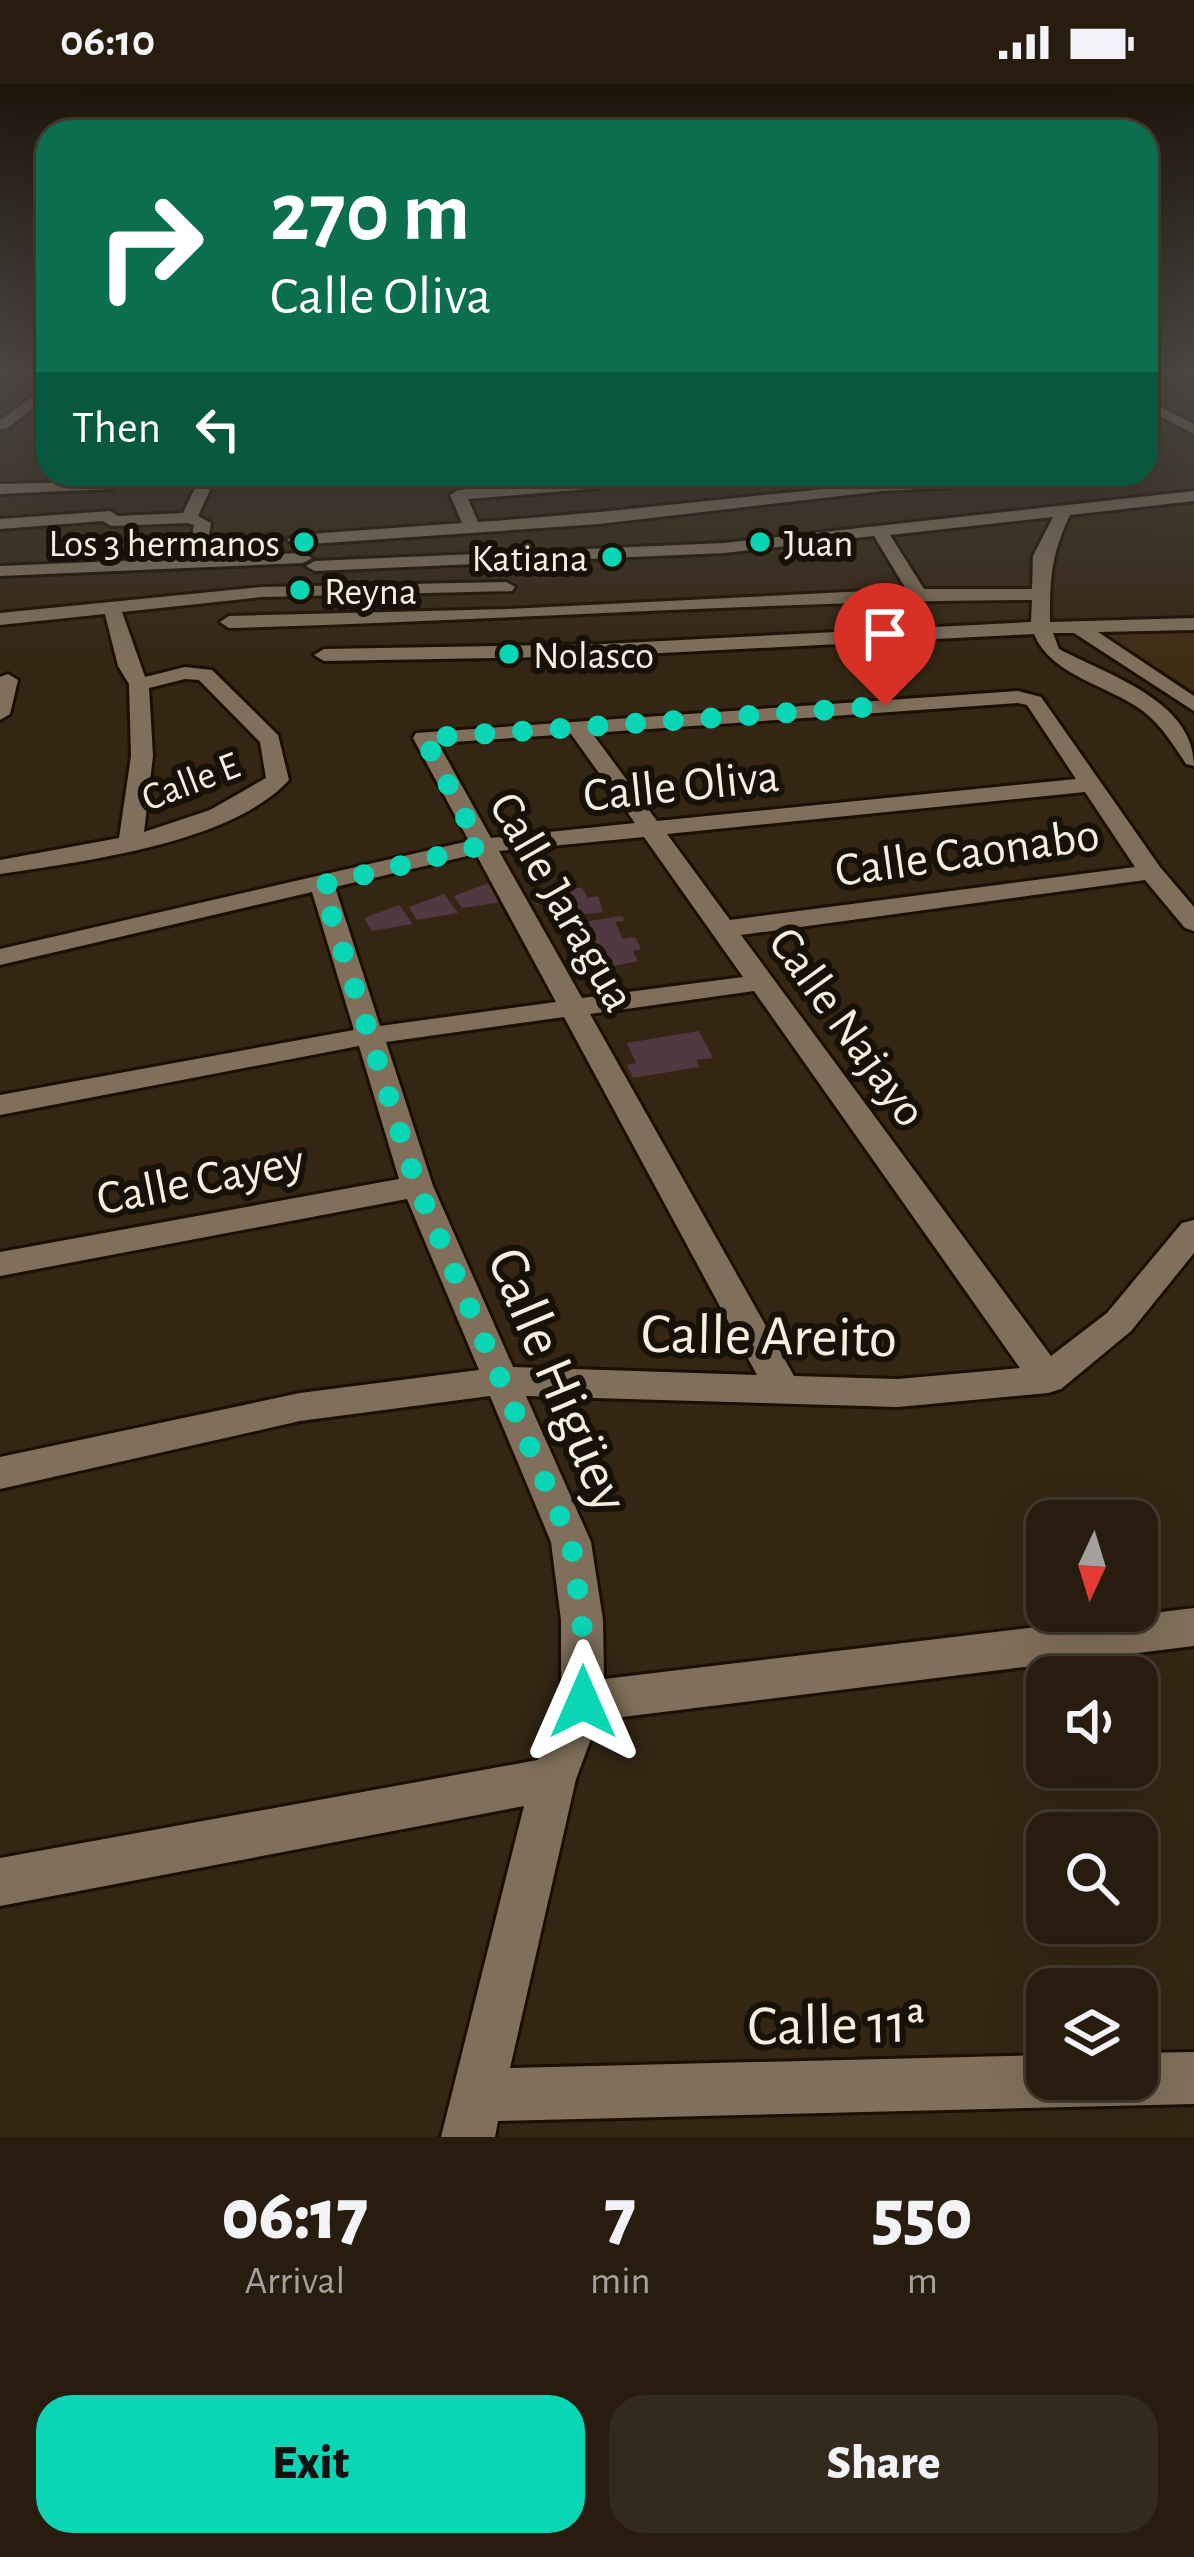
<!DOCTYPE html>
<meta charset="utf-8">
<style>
body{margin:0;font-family:"Alegreya Sans",sans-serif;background:#33291c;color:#f1f3f6;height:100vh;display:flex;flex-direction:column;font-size:45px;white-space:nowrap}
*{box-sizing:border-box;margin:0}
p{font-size:39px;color:#a4a19e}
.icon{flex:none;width:66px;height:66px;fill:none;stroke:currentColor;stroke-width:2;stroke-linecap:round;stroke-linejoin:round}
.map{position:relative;height:2053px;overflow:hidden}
.sheet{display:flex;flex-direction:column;background:#271c0e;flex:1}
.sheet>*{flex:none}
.guide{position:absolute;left:36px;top:36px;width:1122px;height:366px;border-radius:36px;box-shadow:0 12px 48px #0002,0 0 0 3px #433a2e;background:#0b6e4f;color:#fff;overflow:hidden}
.needle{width:78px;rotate:184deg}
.tools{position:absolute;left:1026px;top:1416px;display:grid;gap:24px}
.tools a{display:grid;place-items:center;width:132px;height:132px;border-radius:24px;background:#271c0e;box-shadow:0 12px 48px #0002,0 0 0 3px #433a2e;font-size:60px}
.pin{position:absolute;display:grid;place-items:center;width:102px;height:102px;color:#fff;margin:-123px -51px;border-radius:50% 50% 50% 0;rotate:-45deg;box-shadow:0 0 12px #0007}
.pin .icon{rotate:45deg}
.me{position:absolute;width:132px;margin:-66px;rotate:0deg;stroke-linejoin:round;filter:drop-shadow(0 0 9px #0008)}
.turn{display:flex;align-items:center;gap:42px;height:252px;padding:0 36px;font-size:54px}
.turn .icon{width:156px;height:156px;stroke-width:2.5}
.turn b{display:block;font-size:84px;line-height:102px}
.then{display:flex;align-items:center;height:114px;padding:0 36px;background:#0003;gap:24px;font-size:45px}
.eta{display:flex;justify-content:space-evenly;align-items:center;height:204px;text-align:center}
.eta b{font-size:72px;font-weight:800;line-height:84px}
.primary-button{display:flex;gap:24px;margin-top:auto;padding:24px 36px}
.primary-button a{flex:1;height:138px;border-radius:36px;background:#0ad5b5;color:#111;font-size:48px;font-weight:800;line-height:138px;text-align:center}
.primary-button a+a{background:#33291c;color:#f1f3f6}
.status{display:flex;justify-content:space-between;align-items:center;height:84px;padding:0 60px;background:#271c0e;direction:ltr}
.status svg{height:33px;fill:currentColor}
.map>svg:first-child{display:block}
.built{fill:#402e14}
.building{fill:#513941}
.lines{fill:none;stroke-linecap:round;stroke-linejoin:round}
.street-casing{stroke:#1b0f00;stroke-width:6}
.street{fill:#80705b;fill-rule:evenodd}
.route{stroke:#0ad5b5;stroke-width:21;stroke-dasharray:0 37.8}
.poi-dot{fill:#0ad5b5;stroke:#171108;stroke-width:4.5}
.labels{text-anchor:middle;stroke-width:12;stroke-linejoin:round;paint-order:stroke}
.far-poi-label{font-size:39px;fill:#f7eee2;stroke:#171108;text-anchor:start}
.far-street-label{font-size:39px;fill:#f7eee2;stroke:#171108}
.street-label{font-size:48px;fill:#f7eee2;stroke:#171108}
.near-street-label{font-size:57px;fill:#f7eee2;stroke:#171108}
</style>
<div class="status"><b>06:10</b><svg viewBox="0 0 49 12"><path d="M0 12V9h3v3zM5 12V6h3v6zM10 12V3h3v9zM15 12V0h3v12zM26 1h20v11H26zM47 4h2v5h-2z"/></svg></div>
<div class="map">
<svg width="1194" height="2053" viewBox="0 0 1194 2053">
<rect width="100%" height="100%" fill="#342613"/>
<path class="built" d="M1194,545V607L1099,546Z"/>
<path class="building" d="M488,799L502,818L462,824L454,812Z
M560,804H582L588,814L598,812L603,828L553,834L545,819L536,821L532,813Z
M444,810L458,829L417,836L409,823Z
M399,821L413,840L372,847L364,834Z
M622,832L625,837L615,838L623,855L635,853L641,865L633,867L638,877L599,885L595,878L586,880L577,860L585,859L581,850L570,852L564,841Z
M699,947L713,974L696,976L699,983L633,994L627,981L636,979L627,959Z"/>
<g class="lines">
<defs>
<path id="street" d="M48,301V312L8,344L0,345V336Z
M1146,315L1194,340V350L1146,325Z
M292,390H308V391L300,396Z
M1009,390H1097L1089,395L883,407L599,440L296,461L287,456L296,451L462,439L450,411L458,406L600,394L608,399L600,404L468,415L478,438C656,426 831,400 1009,390Z
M117,397L119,400L111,405L0,410V400Z
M202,401L210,406L198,432L211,439L205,473L303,469L312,474L303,479L0,492V482L188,474L194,441L187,439L111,442L103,437L0,445V435L110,427L118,432L183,429L194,406Z
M1194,407V417L1070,431C1050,473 1050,496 1050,538L1194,534V546L1098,548L1194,612V627L1074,549H1053L1059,565C1108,591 1194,617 1194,682L1186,680C1173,660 1162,642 1143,627C1108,601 1051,592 1034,550L603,572L324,577L314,571L324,565L603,560L1031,538L1032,516C764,517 497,537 229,544L220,538L229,532L508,525L906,505L874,452L724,469L315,487L306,482L315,477L724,459ZM1053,433L1033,472L1032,505H924L890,451Z
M506,498L515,503L512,507L262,513L122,528L145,593L185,583L212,586L278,651L289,696C230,760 83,777 0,790V776L119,754L131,672L129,600L118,582L105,530L0,541V529L262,503ZM185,595L199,596L260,658L266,694L210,726L144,748L153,672L149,604Z
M8,590L18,596L10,630L0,636V593Z
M1018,607L1041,613L1160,783L1194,823V847L1185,844L1145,796L741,851L1051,1272L1107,1229L1182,1139L1194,1136V1169L1131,1247L1061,1305L1048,1309L898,1323L526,1312L591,1458L603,1536L604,1595L1194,1524V1562L598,1636L576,1695L510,1984L1047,1971V1995H1137V1969L1194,1968V2020L498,2037L495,2053H441L524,1722L0,1822V1774L538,1676L561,1618V1536L551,1458L490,1312L300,1337L0,1405V1373L300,1309L479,1286L407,1115L0,1192V1168L399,1095L359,962L0,1031V1011L354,946L312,808L0,881V865L469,757L413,654L416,649ZM1018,619L1027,621L1076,695L657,737L592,649ZM571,650L635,739L491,754L438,659ZM1085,708L1135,783L730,836L667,750ZM644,753L743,893L582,914L499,767ZM476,770L556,918L380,942L335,803ZM754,907L1020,1284L898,1295L794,1292L590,930ZM564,933L757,1291L513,1283L433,1102L386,958Z"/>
</defs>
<use href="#street" class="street-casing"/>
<use href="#street" class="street"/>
</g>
<linearGradient id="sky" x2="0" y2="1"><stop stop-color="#1d150a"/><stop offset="0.5" stop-color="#4a4744"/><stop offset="1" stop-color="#4a4744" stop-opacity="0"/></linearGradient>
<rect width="1194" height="575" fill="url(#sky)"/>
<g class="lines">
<path class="route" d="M583,1618L582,1536L571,1458L417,1102L322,801L480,762L424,654L885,622"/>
</g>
<g class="poi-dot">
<circle cx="304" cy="458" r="12"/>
<circle cx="760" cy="458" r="12"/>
<circle cx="612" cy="473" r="12"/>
<circle cx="300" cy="506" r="12"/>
<circle cx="509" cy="570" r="12"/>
</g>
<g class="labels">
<g class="far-poi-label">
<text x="280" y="472" text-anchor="end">Los 3 hermanos</text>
<text x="784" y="472">Juan</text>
<text x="588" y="487" text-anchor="end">Katiana</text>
<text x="324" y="520">Reyna</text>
<text x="533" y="584">Nolasco</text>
</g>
<g class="far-street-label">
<text transform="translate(190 696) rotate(-21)" y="14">Calle E</text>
</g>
<g class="street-label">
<text transform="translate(681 700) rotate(-6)" y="17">Calle Oliva</text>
<text transform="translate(967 767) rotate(-8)" y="17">Calle Caonabo</text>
<text transform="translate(564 817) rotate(60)" y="17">Calle Jaragua</text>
<text transform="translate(849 942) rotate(54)" y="17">Calle Najayo</text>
<text transform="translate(200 1094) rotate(-11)" y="17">Calle Cayey</text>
</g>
<g class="near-street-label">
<text transform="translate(769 1250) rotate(1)" y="20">Calle Areito</text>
<text transform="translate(560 1295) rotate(67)" y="20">Calle Higüey</text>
<text transform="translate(836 1939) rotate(-1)" y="20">Calle 11ª</text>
</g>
</g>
</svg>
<div class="tools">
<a><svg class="needle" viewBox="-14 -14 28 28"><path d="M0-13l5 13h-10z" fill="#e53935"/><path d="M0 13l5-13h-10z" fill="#a4a19e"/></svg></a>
<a><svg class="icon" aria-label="sound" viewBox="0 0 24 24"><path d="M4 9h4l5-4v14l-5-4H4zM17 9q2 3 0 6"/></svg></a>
<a><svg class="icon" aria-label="search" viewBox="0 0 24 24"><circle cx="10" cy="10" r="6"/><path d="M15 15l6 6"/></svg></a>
<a><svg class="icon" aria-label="layers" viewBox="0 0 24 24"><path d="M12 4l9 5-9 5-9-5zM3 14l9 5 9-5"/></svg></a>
</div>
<div class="pin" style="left:885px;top:622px;background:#d93025"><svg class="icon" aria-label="arrive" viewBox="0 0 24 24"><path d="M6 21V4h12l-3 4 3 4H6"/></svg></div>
<svg class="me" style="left:583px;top:1618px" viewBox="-20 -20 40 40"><path d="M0-17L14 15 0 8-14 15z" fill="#0ad5b5" stroke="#fff" stroke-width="4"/></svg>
<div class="guide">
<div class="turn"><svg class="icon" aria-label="right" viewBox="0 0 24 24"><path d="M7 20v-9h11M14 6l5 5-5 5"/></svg><div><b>270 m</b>Calle Oliva</div></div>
<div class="then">Then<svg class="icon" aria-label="left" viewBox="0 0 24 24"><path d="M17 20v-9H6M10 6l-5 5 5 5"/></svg></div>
</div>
</div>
<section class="sheet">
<div class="eta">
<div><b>06:17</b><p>Arrival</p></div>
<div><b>7</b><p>min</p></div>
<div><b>550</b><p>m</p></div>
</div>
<div class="primary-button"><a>Exit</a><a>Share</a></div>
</section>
